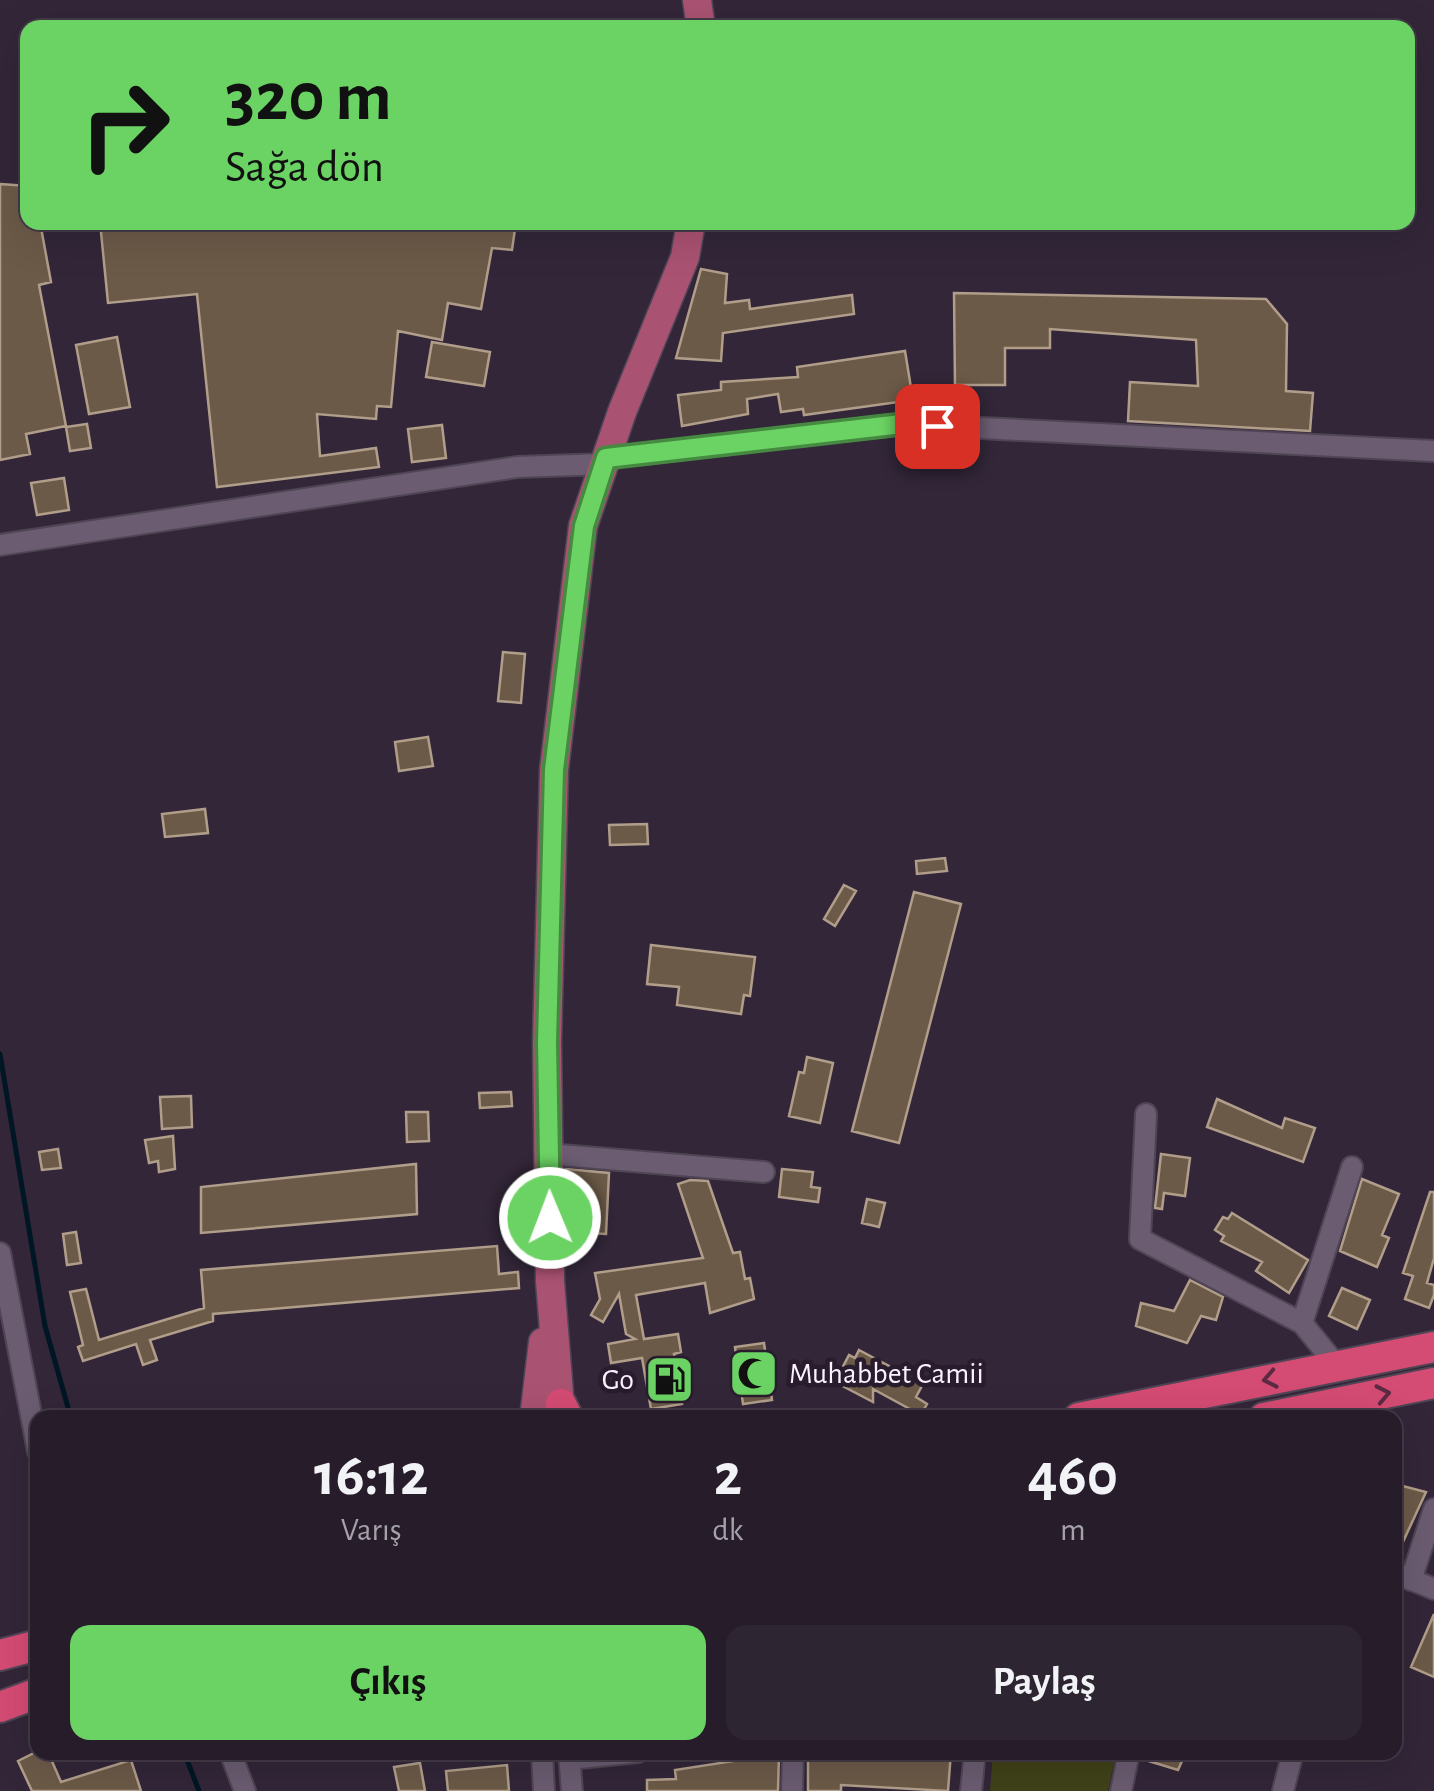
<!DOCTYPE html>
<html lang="tr">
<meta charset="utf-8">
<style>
body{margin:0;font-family:"Alegreya Sans",sans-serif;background:#2e2532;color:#f1f3f6;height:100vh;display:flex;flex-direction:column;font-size:38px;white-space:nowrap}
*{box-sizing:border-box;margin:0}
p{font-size:32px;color:#a4a1a8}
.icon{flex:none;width:55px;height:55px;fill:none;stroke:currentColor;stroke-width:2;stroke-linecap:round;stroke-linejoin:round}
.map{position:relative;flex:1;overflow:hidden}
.side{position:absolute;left:30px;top:1410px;width:1372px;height:350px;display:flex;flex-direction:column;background:#261c2a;border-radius:20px;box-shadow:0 10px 40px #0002,0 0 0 2px #423a47}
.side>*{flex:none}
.banner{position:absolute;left:20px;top:20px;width:1395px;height:210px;border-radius:20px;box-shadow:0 10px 40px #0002,0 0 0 2px #423a47;background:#6bd363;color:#111;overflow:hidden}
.pin{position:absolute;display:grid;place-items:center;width:85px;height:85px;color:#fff;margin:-42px;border-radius:20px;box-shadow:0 5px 15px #0006}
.me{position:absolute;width:110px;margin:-55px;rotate:359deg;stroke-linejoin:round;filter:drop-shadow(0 0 8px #0008)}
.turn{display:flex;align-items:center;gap:35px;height:210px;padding:0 40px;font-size:45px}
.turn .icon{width:130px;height:130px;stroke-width:2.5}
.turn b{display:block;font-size:70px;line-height:85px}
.eta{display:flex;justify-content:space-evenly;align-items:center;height:170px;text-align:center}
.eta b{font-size:60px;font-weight:600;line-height:70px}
.cta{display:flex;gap:20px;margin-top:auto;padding:20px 40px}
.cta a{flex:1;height:115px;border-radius:20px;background:#6bd363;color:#111;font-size:40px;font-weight:600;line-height:115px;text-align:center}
.cta a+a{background:#2e2532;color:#f1f3f6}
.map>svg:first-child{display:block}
.green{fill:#404219}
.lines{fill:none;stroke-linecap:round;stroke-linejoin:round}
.stream{stroke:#001624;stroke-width:5}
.building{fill:#6c5a48;stroke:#b19e8a;stroke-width:2.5}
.minor-casing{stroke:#504555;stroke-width:24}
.major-casing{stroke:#504555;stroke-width:31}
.highway-casing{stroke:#504555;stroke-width:34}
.minor{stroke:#6b5c71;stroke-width:20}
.major{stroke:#aa5272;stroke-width:28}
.highway{stroke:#d44b73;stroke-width:30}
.oneway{stroke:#5c2a42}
.route-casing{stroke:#468940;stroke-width:25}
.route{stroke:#6bd363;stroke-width:18}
.labels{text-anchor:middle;stroke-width:9;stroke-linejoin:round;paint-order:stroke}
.poi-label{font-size:30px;fill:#faf2fe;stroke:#281c2d;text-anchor:start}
</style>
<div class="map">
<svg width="1434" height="1791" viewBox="0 0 1434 1791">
<rect width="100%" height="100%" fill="#322638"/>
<path class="green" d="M993,1753V1752L1116,1753L1108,1791H990Z"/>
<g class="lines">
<path class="stream" d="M0,1054L45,1326L71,1418
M184,1752L199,1791"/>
</g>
<path class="building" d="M0,184L28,186V222H40L51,282L39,285L66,426L26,434L30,454L0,460Z
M100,222H516L512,250L492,248L481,309L448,303L442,340L398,331L391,407L377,406L376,419L317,414L320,456L376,448L379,467L217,487L197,294L108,303Z
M701,269L727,274L725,303L749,300L750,309L852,295L854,314L723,333L721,361L676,358Z
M954,293L1266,299L1287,324L1286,391L1313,393L1310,431L1128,421L1130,382L1198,386L1196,340L1050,329V348H1005V385H955Z
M117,337L130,407L89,414L76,345Z
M432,342L490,352L484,386L426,377Z
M905,351L913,400L804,415L803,409L781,412L778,394L747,399L748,414L682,426L678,395L721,390V382L798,377L797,367Z
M87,424L91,448L70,451L66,427Z
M442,425L446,458L412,462L408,429Z
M64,478L69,510L37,515L31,483Z
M503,652L525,654L521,703L498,701Z
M428,737L433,766L399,771L395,742Z
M205,809L208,833L165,837L162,814Z
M647,824L648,844L610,845L609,825Z
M945,858L947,871L917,874L916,861Z
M844,885L856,891L835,926L824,919Z
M914,892L961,904L899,1143L852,1131Z
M651,945L755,957L750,996L744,995L741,1014L677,1005L679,987L647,984Z
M807,1057L833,1063L820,1123L789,1116L799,1072L804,1073Z
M511,1092L512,1106L480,1108L479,1093Z
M191,1096L192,1127L162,1129L160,1097Z
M1217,1099L1282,1128L1285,1118L1315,1128L1303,1162L1207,1127Z
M406,1112H428L429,1141L407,1142Z
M173,1136L175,1169L159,1172L158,1161L149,1163L145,1140Z
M58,1149L61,1168L42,1170L39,1152Z
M1161,1154L1190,1158L1185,1196L1164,1193L1162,1209L1155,1208Z
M416,1164L417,1214L201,1233V1187Z
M566,1169L609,1173L606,1234L567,1232Z
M782,1169L813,1172L811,1187L820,1188L818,1202L779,1197Z
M1362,1179L1399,1194L1382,1235L1389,1238L1377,1267L1340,1251Z
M690,1180L708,1181L733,1253L740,1252L745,1279L750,1278L754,1299L710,1313L705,1283L636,1295L644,1339L678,1334L681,1352L674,1354L682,1404L651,1409L642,1358L611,1363L608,1344L635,1339L626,1334L619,1294L603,1322L591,1315L600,1299L595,1273L703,1258L678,1184Z
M1430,1192H1434V1258L1427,1283L1434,1285V1295L1429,1308L1405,1299L1413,1276L1403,1273Z
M867,1199L885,1203L879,1227L862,1223Z
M1232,1213L1308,1260L1289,1293L1256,1271L1262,1262L1221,1241L1224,1236L1215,1230L1223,1217L1228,1219Z
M76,1232L81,1263L67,1265L63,1234Z
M497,1246L499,1274L518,1272L519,1288L213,1314V1321L150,1340L157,1360L143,1365L136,1344L83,1361L78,1347L83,1345L70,1292L86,1289L99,1340L204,1308L201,1270Z
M1190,1280L1223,1297L1216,1320L1201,1316L1187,1343L1136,1326L1141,1303L1174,1311Z
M1342,1288L1370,1300L1357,1329L1329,1316Z
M764,1343L772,1400L743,1404L735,1347Z
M859,1350L923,1384L916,1397L927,1404L921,1415L873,1389V1402L835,1382L849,1355L855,1358Z
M1395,1484L1426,1492L1396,1557H1395Z
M1434,1614V1677L1411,1667Z
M36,1752H48L61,1782L131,1760L141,1791H32L18,1761Z
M858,1752H951L948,1791L841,1785V1791H808V1753Z
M1142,1752H1186L1178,1770L1142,1759Z
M779,1754L778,1791H647V1780L676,1779L675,1770Z
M420,1763L425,1791H399L394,1767Z
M507,1765L509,1791H448L446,1771Z"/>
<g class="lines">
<defs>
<path id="minor" d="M607,458L902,424L1434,451
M0,545L517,467L605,464
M1146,1114L1140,1239L1302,1323L1337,1366
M548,1154L764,1172
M0,1253L38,1451
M1302,1323L1352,1167
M1395,1573L1434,1589
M1411,1580L1434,1509
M230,1752L245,1791
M542,1752L544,1791
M569,1752L572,1791
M569,1759L638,1752
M792,1791L793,1752
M971,1791L975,1752
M1121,1791L1129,1752
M1283,1791L1293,1752"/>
<path id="major" d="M697,0L701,28
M534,1418L543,1342
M561,1418L550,1281L547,1042L554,770L583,526L622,412L685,257L691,222"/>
<path id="highway" d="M561,1404L568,1418
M1079,1418L1434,1347
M1264,1418L1434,1383
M0,1655L38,1645
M0,1707L38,1693"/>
</defs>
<use href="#minor" class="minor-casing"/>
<use href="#major" class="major-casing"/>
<use href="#highway" class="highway-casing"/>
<use href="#minor" class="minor"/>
<use href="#major" class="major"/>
<use href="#highway" class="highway"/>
</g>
<defs><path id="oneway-chevron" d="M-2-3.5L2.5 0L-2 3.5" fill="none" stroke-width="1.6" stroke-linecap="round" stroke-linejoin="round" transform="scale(2.5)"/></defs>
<g class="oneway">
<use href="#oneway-chevron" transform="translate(1270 1379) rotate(169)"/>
<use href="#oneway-chevron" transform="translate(1383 1394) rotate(-11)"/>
</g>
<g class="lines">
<defs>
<path id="route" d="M550,1218L547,1042L554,770L584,526L606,458L902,424L937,426"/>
</defs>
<use href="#route" class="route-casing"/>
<use href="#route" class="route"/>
</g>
<defs>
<symbol id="mosque-square" viewBox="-11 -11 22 22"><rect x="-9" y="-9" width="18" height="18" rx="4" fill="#6bd363" stroke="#281c2d"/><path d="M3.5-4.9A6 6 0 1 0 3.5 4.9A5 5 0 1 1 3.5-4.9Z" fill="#111"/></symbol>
<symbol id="fuel-square" viewBox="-11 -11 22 22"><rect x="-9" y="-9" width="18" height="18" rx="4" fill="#6bd363" stroke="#281c2d"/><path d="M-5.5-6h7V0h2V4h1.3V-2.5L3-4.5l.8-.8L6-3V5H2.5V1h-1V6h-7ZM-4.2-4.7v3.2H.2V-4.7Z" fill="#111"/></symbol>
</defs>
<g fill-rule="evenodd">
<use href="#mosque-square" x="726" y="1346" width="55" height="55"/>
<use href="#fuel-square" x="642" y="1352" width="55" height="55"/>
</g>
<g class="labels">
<g class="poi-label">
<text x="789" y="1383">Muhabbet Camii</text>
<text x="634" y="1389" text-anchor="end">Go</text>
</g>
</g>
</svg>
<div class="pin" style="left:937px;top:426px;background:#d93025"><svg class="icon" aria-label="arrive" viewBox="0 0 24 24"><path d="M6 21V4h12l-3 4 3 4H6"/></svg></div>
<svg class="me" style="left:550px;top:1218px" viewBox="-20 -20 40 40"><circle r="17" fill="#6bd363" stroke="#fff" stroke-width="3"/><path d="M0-11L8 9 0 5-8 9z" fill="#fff"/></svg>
<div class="banner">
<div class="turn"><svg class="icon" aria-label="right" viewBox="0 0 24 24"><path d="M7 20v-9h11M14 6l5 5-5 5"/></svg><div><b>320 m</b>Sağa dön</div></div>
</div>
<section class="side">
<div class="eta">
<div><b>16:12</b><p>Varış</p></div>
<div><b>2</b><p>dk</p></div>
<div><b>460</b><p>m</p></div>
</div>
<div class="cta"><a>Çıkış</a><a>Paylaş</a></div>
</section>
</div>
